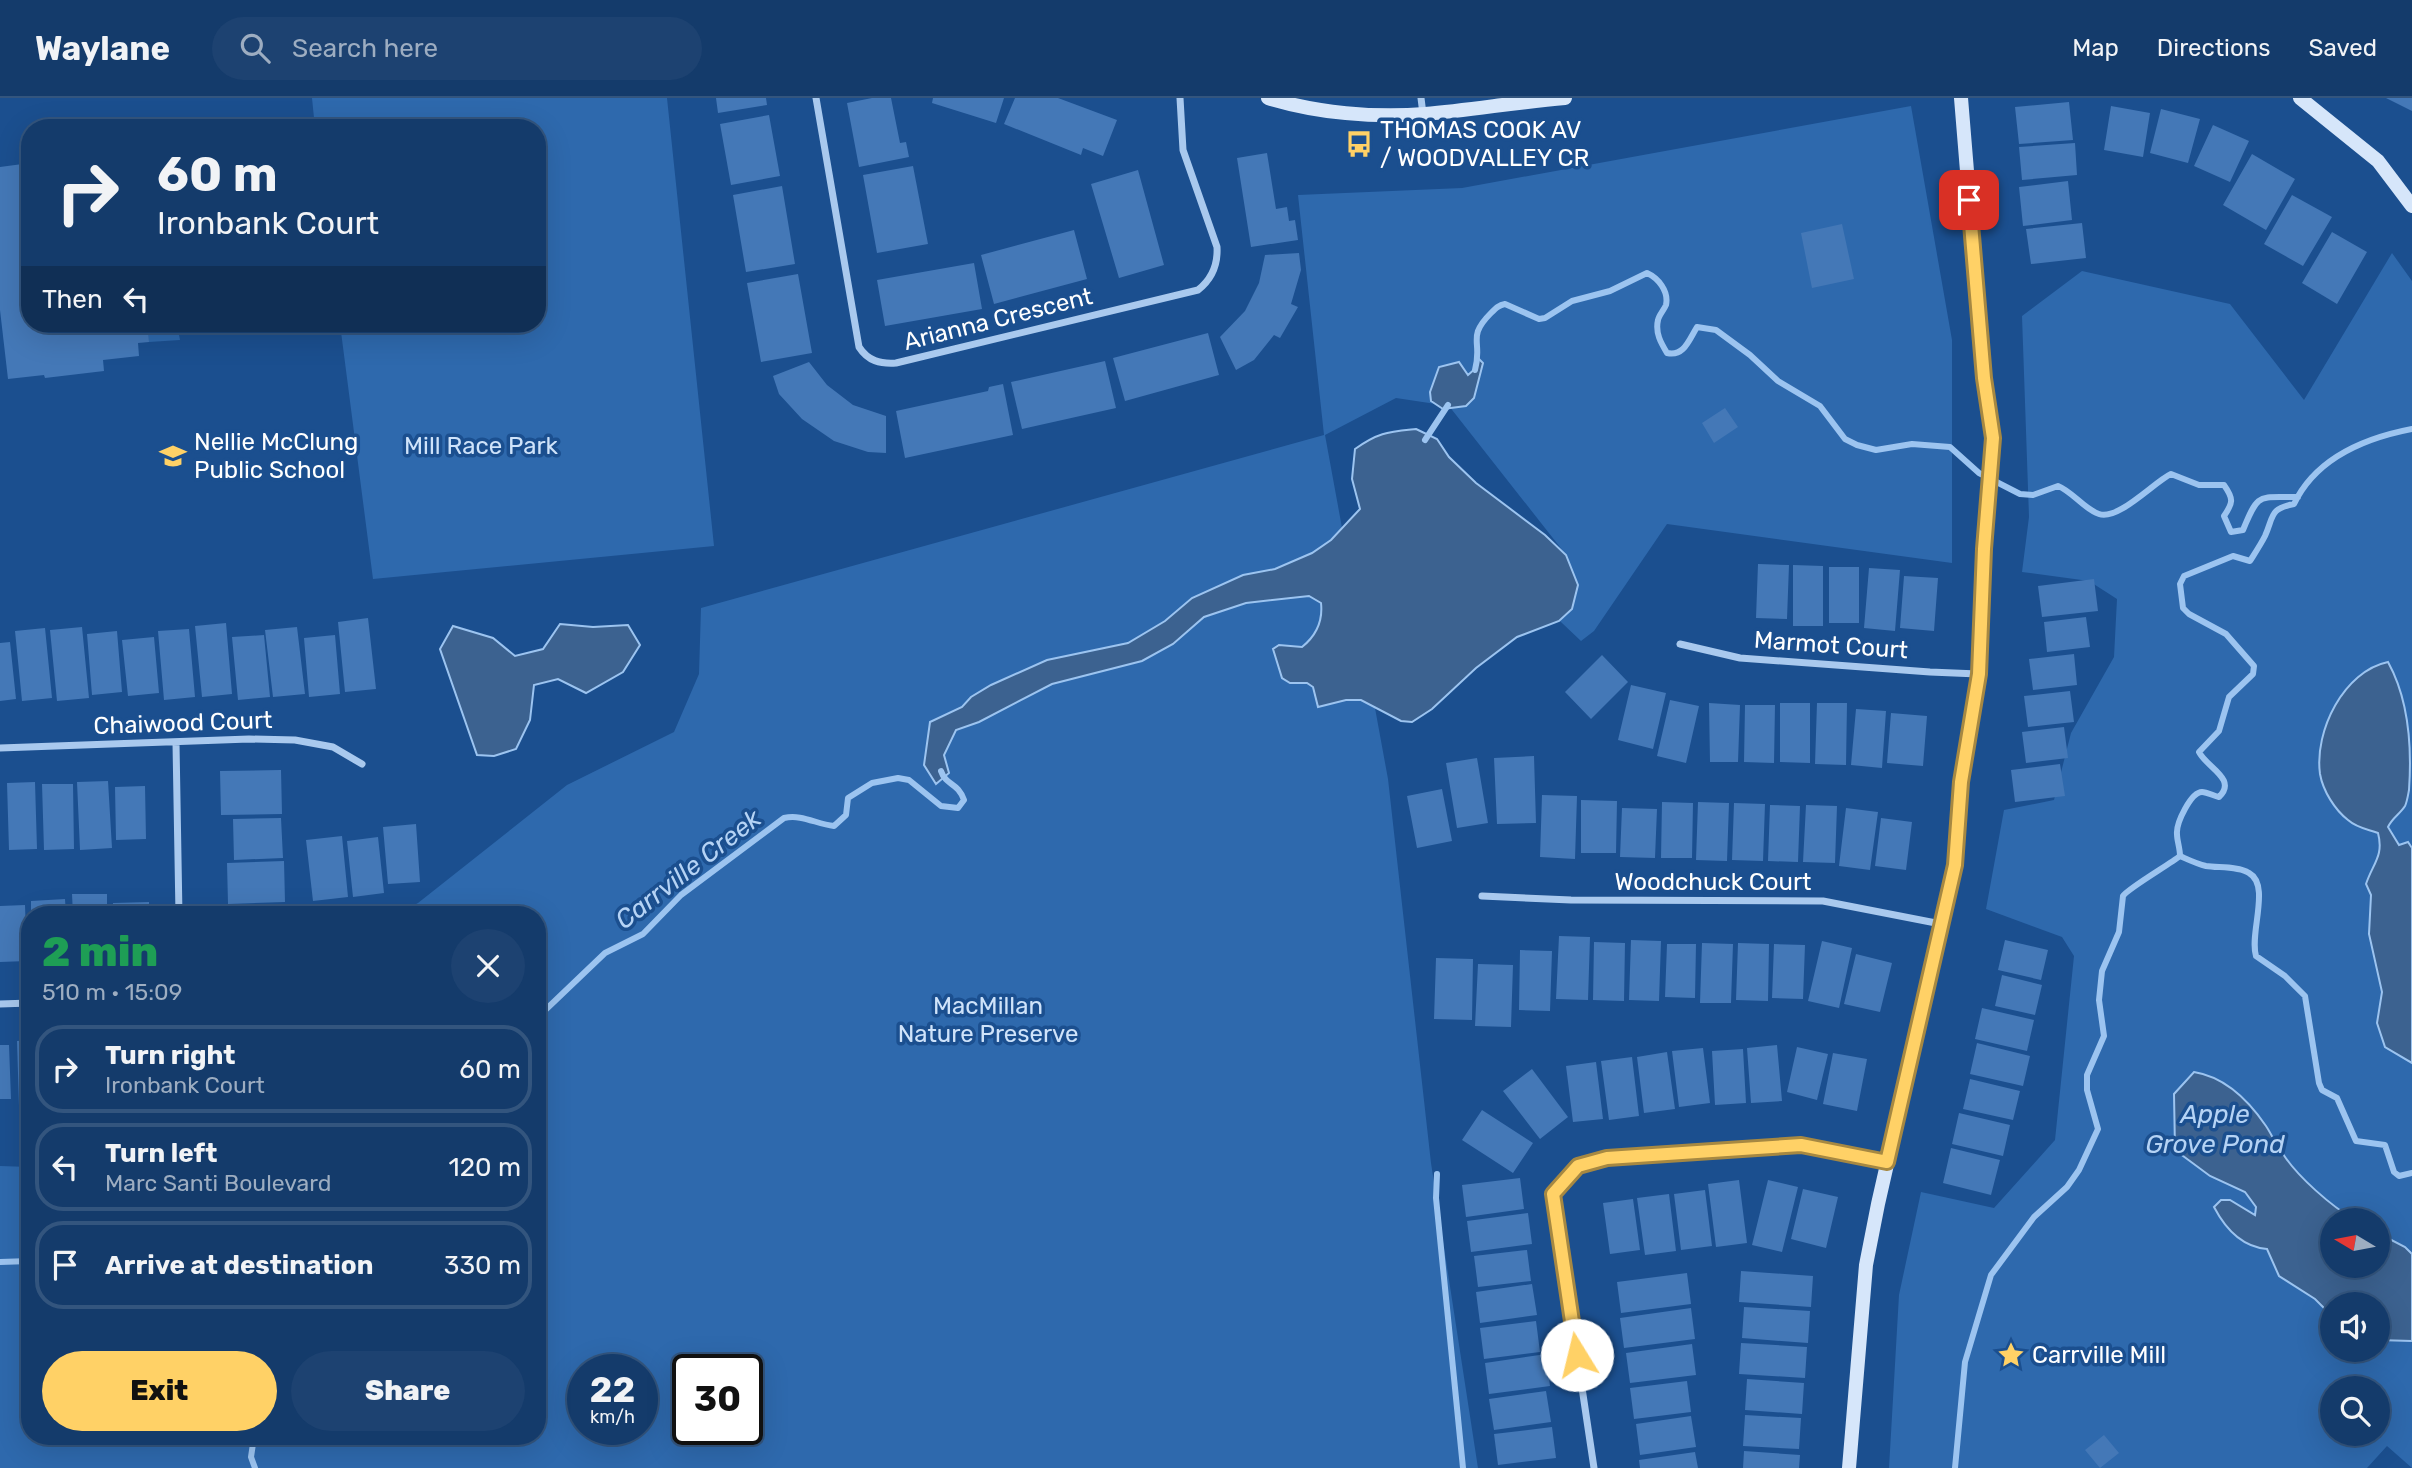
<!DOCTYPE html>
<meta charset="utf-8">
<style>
body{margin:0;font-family:Rubik,sans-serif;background:#1d4271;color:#f1f3f6;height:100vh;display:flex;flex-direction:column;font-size:26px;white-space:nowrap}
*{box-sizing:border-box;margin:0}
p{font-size:23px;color:#9dadc1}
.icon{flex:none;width:38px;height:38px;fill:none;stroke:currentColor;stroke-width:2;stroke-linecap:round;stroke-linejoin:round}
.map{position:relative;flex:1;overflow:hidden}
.sheet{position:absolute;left:21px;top:808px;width:525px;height:539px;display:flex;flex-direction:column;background:#143b6b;border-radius:28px;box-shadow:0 7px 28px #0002,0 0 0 2px #33557e}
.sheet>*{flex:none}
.top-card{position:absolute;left:21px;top:21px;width:525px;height:214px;border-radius:28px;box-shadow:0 7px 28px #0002,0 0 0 2px #33557e;background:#143b6b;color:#f1f3f6;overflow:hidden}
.needle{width:46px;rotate:280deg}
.controls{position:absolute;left:2320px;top:1110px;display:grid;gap:14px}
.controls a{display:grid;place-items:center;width:70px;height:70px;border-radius:50%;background:#143b6b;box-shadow:0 7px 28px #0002,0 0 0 2px #33557e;font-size:35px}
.speed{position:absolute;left:567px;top:1256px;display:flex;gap:14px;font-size:35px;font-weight:700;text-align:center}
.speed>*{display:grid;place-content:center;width:91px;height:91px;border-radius:50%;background:#143b6b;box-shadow:0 7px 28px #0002,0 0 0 2px #33557e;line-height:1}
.speed small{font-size:18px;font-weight:400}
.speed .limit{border:4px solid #111;border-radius:10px;background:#fff;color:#111}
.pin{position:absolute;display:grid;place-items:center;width:60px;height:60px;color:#fff;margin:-30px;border-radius:14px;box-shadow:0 4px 10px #0006}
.me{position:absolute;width:77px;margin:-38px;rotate:351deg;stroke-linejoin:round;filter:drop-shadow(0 0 5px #0008)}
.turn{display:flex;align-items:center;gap:24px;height:147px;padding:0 21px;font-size:32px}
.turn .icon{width:91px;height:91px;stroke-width:2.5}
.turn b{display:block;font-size:49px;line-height:60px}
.then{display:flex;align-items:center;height:66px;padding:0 21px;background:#0003;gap:14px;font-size:26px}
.round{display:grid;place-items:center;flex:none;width:74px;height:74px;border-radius:37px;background:#1d4271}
.overview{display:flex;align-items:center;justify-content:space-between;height:119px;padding:0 21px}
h1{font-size:42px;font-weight:800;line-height:52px;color:#1e9e55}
.action{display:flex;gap:14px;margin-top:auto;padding:14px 21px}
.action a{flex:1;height:80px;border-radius:42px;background:#ffd166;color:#111;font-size:28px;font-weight:800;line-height:80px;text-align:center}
.action a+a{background:#1d4271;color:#f1f3f6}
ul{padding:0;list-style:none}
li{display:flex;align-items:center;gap:21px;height:88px;margin:0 14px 10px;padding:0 7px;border:4px solid #33557e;border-radius:28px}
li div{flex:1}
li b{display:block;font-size:26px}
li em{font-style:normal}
header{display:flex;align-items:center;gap:42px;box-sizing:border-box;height:98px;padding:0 35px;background:#143b6b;border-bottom:2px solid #33557e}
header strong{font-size:33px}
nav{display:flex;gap:38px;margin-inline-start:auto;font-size:24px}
.search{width:490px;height:63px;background:#1d4271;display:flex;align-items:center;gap:18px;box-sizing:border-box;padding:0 24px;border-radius:38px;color:#9dadc1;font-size:26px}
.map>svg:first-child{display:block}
.green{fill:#2e69ad;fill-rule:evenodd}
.water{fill:#3c6290;stroke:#9cc4f0;stroke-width:2}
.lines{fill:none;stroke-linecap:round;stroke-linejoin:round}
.stream{stroke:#9cc4f0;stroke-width:6}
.building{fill:#4478b7}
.street{stroke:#a9c9ee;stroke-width:7}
.secondary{stroke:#d6e6fa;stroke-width:14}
.route-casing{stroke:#a68842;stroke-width:18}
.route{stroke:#ffd166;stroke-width:12}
.labels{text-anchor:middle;stroke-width:7;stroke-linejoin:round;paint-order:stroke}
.poi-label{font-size:24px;fill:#fff;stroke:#1b4f8f;text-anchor:start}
.street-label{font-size:24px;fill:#fff;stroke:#1b4f8f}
.park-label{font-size:24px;fill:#cfe3fa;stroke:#1b4f8f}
.water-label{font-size:26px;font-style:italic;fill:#b5d3f5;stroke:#1b4f8f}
</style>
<header>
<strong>Waylane</strong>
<div class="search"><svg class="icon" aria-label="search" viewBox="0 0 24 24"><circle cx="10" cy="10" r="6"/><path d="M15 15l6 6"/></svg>Search here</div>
<nav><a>Map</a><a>Directions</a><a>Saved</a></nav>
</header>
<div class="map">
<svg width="2412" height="1370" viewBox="0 0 2412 1370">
<rect width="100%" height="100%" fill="#1b4f8f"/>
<path class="green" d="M312,0H667L714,448L373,481L340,226H537V30H315Z
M1911,8L1952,242V465L1667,426L1594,533L1581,543L1543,507L1567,458L1449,308L1396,300L1325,337L1388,681L1431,1065L1478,1370H0V1068L30,1069V1339H537V817H396L418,805L567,687L674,634L699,576L701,510L1324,337L1298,97L1462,90ZM583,1272H642V1332H583ZM688,1272H747V1332H688Z
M2392,155L2412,183V1370L2387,1348L2367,1370H1889L1899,1197L1921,1094L1994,1110L2055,1042L2074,858L2062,839L1986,811L2004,712L2054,702L2071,635L2114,559L2117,501L2089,483L2022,474L2029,419L2022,218L2082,173L2230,206L2304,302ZM2333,1122H2378V1167H2333ZM2333,1206H2378V1251H2333ZM2333,1290H2378V1335H2333Z
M148,226H184L185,232H178L180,242L149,244Z"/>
<path class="water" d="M1478,260L1483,265L1474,300L1466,308L1443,311L1431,303L1430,294L1439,269L1459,264L1468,277L1476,270Z
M1416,331L1437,341L1449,359L1476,385L1545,437L1566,457L1578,487L1572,511L1559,523L1517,539L1476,570L1432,611L1412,624L1401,623L1361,602H1346L1318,609L1313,589L1307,585H1290L1282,580L1273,551L1279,547L1302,549C1317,537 1323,523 1321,505L1309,498L1246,505L1204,519L1173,546L1142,563L1052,586L979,624L956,632L944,657L949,675L936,686L924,667L930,624L962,609L971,599L991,587L1047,562L1128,545L1165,523L1192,500L1243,477L1275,471L1312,455L1331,442L1360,411L1352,381L1355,351C1379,334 1388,334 1416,331Z
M560,526L593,529L628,527L640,547L623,574L586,595L558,581L534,587L530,622L516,651L494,658L477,657L440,551L453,528L493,540L515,558L543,551Z
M2388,564C2409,602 2412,649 2409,692C2408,697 2407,704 2405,708C2400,716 2392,720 2388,729L2399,747L2408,744L2412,750V965L2385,949L2377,925L2382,894L2369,836L2371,797L2366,786C2373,765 2384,758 2378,735C2367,731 2357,730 2348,722C2335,712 2323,693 2320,676C2314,633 2344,573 2388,564Z
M2194,974C2225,979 2249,1003 2266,1028C2272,1037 2276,1047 2283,1056C2298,1079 2331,1108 2355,1122H2333V1167H2378V1135L2405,1149L2412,1156V1243L2378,1242V1206H2333V1219L2315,1201L2279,1178L2267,1151C2242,1149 2225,1130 2214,1109L2221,1102H2230L2255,1117L2256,1109L2245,1094L2210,1078L2175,1052L2174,996Z"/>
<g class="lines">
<path class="stream" d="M1475,272C1483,243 1466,240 1491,215C1496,210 1499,207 1505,206L1539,221L1545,220L1572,203L1610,193L1647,175C1658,180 1669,193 1666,207C1664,212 1659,217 1658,222C1655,235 1661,245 1667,255C1684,259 1689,242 1697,229L1716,232L1750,257L1778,283L1820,308L1845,341L1857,347L1876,352L1912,346L1950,349L1979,375L2020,396L2033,397L2058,388C2073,394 2084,411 2099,416C2118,423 2154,384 2171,376L2199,387H2224C2234,401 2233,405 2224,418L2231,434L2243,432C2259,393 2258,400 2298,399
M1425,342L1448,307
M2180,758C2180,750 2177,743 2177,736C2176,725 2191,694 2202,694C2207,694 2214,698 2219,699C2238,681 2206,669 2199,654L2219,633L2229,599L2253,576L2254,568L2226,536L2189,516L2183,510L2180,486L2184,478L2233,458L2250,463C2255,455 2261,446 2265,438C2274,418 2269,411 2294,406C2316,360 2365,340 2412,331
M2180,758C2189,762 2197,766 2206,768C2218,770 2238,768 2249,775C2271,787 2249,836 2256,858L2285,878L2305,898L2319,985L2322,992L2337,1000L2356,1043L2385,1047L2394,1074L2399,1078L2412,1075
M537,920L605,855L643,836L681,797L784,720C802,716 816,726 834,728L846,717L848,700L872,685L898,680L909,682L941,708L958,710L964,702C958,684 946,688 941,673
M1437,1076L1436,1100L1463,1370
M0,1164L30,1163
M254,1339L251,1359L255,1370
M1955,1370L1965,1264L1991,1177L2034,1119L2067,1089L2079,1072L2098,1031L2087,992V977L2104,938L2099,902L2102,873L2119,834L2123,798C2127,791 2170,766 2180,758"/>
</g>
<path class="building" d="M716,0H766L767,7L718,15Z
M872,0H891L900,45L906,44L909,59L859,69L847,5Z
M933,0H1004L996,25L932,5Z
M1015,0H1058L1117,22L1103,58L1083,50L1081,57L1004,26Z
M2386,0H2412V13Z
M2069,4L2073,42L2019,46L2015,9Z
M2111,8L2150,15L2143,59L2104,52Z
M2161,11L2200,21L2188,65L2150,55Z
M769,17L780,78L731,87L720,26Z
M2213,27L2249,43L2230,84L2194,68Z
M2075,45L2077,77L2022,82L2019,49Z
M1267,55L1276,111L1287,109L1289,123L1295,122L1298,142L1251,149L1237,60Z
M2252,56L2295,81L2266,132L2223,107Z
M30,65V226H148L149,244L138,245L139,258L103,262L104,273L45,280L44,277L8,281L0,212V69Z
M913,68L928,146L877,155L863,77Z
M1138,72L1164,167L1119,180L1091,86Z
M2068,83L2072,122L2023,128L2019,89Z
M782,88L795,166L746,174L733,97Z
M2292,97L2332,119L2303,168L2264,146Z
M2082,125L2086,160L2031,166L2026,131Z
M1842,126L1854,181L1812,190L1801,135Z
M1074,132L1087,181L994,206L981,157Z
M2332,134L2367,154L2337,206L2302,185Z
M1299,155L1301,172L1291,206L1298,209L1280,240L1274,237L1254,262L1236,272L1220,239L1245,213L1259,185L1265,157Z
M974,165L982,211L885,228L877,182Z
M798,176L812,255L761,264L747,185Z
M1208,235L1219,277L1125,303L1113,260Z
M1105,263L1116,310L1022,331L1011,284Z
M809,264L827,287L853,307L886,318V355L868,354L834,343L802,321L779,296L773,278Z
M1003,286L1013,337L905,360L896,313L988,293L989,289Z
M1725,310L1738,329L1714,345L1702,325Z
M1758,466L1789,467L1787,521L1756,520Z
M1793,467L1823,468V528H1793Z
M1829,469H1859V525H1829Z
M1869,470L1900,472L1895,533L1864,530Z
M1904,478L1938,480L1934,533L1900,530Z
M2094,481L2098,513L2042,519L2038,488Z
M2086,519L2090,549L2047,554L2044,524Z
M368,520L376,591L345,594L338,524Z
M226,525L232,596L202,599L195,528Z
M82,529L89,600L57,603L50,532Z
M297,529L305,596L273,599L265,532Z
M45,530L52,600L22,603L15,533Z
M189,531L195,599L164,602L158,533Z
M117,533L122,594L92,597L87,536Z
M264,537L270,599L238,602L232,539Z
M335,537L340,596L309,599L304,540Z
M154,539L159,595L128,598L122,542Z
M10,544L16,601L0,603V545Z
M2074,556L2077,587L2033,592L2029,561Z
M1602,557L1628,584L1591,621L1565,594Z
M1631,587L1666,595L1653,651L1618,642Z
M2070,593L2074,624L2028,629L2024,598Z
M1670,602L1699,608L1686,665L1657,658Z
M1709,605L1740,607L1738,664H1710Z
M1780,605H1810V665L1780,664Z
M1817,605H1847L1846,667L1815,666Z
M1745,607H1775L1774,665L1744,664Z
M1856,611L1886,613L1882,670L1851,667Z
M1891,615L1927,618L1923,668L1887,665Z
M2064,629L2068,660L2026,665L2022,634Z
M1534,658L1536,725L1497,726L1494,660Z
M1477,660L1488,725L1457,730L1446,665Z
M2060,666L2065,698L2015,704L2011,672Z
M281,672L282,716L221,717L220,673Z
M108,683L112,750L80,752L77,684Z
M35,684L37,751L9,752L7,685Z
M42,686H73L74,751L44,752Z
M145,688L146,741L116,742L115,689Z
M1442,691L1452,743L1417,750L1407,698Z
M1542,697L1577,698L1575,761L1540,759Z
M1581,702L1617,703L1616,755H1581Z
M1662,704L1693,705L1692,760H1661Z
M1698,704L1729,705L1727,763L1696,762Z
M1734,705L1765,706L1763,763L1732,762Z
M1770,707L1800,708L1798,764L1768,763Z
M1806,707L1837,708L1835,765L1803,764Z
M1622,710L1657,711L1655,760L1620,759Z
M1846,710L1878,714L1870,772L1839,768Z
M281,720L283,760L234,762L233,721Z
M1881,720L1912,724L1906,772L1875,768Z
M416,726L420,784L388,786L383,729Z
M342,738L348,799L313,803L306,742Z
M378,739L384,795L353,799L347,743Z
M284,763L285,804L228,806L227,765Z
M72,796H107V817H73Z
M65,801L66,817H31V803Z
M149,804V817H113V805Z
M25,807L27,863L0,864V808Z
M285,809V817H229V810Z
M1559,838L1590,839L1588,902L1556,901Z
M1631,842L1661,843L1659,903L1629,902Z
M2005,842L2048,852L2041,882L1998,872Z
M1822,843L1852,850L1839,910L1808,903Z
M1594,844L1625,845L1624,903L1593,902Z
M1702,845L1733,846L1731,905H1700Z
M1738,845L1769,846L1768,903L1736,902Z
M1667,846H1696L1695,900L1665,899Z
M1774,846L1805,847L1803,901L1772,900Z
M1520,852L1552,853L1550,913L1519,912Z
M1856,856L1892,865L1880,914L1844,906Z
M1436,860L1473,861L1472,922L1434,921Z
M1478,866L1513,867L1511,929L1475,928Z
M2002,877L2042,887L2035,917L1995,908Z
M1982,910L2034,922L2027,953L1975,941Z
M30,942V1007L19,1008L17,943Z
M1977,945L2030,958L2023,988L1970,976Z
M0,947H9L11,1001H0Z
M1777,947L1782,1003L1751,1005L1747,950Z
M1797,949L1828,956L1817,1002L1787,994Z
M1703,950L1710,1005L1679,1009L1672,953Z
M1743,951L1746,1005L1715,1007L1712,953Z
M1667,954L1675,1011L1644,1015L1637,959Z
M1833,955L1867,961L1857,1013L1823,1006Z
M1632,959L1639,1018L1609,1022L1601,963Z
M1596,964L1603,1021L1573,1024L1566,968Z
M1532,971L1568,1019L1540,1041L1503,993Z
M1970,981L2020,993L2013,1022L1963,1011Z
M1482,1012L1533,1045L1513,1075L1462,1042Z
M1959,1015L2010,1027L2003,1058L1952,1046Z
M1951,1050L2000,1062L1991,1097L1943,1085Z
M1520,1080L1524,1111L1466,1119L1462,1087Z
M1739,1082L1747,1145L1716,1149L1708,1086Z
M1768,1082L1798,1089L1782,1154L1752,1147Z
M1803,1091L1838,1099L1826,1150L1791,1141Z
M1705,1092L1712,1148L1681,1152L1674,1096Z
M1669,1096L1676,1153L1645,1157L1637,1100Z
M1633,1101L1640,1152L1610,1156L1603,1105Z
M1528,1115L1532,1146L1471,1154L1467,1123Z
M1527,1152L1531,1183L1478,1189L1474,1158Z
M1741,1173L1813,1178L1811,1209L1739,1204Z
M1687,1175L1691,1206L1621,1215L1617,1184Z
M1532,1186L1537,1217L1480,1225L1476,1194Z
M1744,1209L1810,1213L1808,1245L1742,1240Z
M1691,1210L1695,1241L1624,1250L1620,1220Z
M1536,1223L1540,1254L1484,1261L1480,1230Z
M1741,1245L1807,1249L1805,1280L1739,1276Z
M1692,1246L1696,1277L1630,1285L1626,1255Z
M1546,1256L1550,1288L1489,1296L1485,1265Z
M1747,1281L1804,1285L1802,1316L1745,1312Z
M1687,1283L1691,1314L1634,1321L1630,1290Z
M1546,1293L1551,1324L1494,1332L1489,1301Z
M1745,1317L1801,1320L1799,1351L1743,1348Z
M1691,1318L1696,1349L1640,1357L1636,1326Z
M1552,1329L1556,1360L1498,1367L1494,1336Z
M2104,1337L2119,1355L2100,1370L2085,1352Z
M1744,1353L1800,1357L1799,1370H1743Z
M1695,1354L1698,1370H1640L1639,1362Z"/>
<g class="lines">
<path class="street" d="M816,0L859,249C868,263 880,266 896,265L1198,192C1212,181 1218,167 1217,149L1183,52L1180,0
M1421,0L1423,16
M1680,546L1740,560L1930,574L1978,576
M176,645L179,817
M0,650L249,641L295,642L333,649L362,666
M1482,798L1571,802L1823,803L1941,826
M0,906L30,905
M1594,1370L1553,1096L1578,1068L1607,1061L1801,1047L1887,1064"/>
<path class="secondary" d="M1268,0C1317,15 1374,20 1425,16C1471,12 1518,4 1565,0
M2300,0L2378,63L2412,108
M1849,1370L1866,1167L1878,1106L1955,767L1961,684L1979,576L1984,451L1993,340L1984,280L1961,0"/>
</g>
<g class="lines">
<defs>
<path id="route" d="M1577,1257L1553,1096L1578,1068L1607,1060L1801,1047L1887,1064L1955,767L1961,684L1979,576L1984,451L1993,340L1984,280L1969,102"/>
</defs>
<use href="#route" class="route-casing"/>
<use href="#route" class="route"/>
</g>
<defs>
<symbol id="bus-bare" viewBox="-9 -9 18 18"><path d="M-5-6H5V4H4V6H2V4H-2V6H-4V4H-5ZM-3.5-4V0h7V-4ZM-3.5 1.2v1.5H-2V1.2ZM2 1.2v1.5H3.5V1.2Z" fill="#ffd166" stroke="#1b4f8f" stroke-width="2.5" paint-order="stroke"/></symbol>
<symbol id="school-bare" viewBox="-9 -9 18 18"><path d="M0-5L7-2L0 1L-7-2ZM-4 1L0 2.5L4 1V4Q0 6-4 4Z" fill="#ffd166" stroke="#1b4f8f" stroke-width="2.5" paint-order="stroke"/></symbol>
<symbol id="sight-bare" viewBox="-9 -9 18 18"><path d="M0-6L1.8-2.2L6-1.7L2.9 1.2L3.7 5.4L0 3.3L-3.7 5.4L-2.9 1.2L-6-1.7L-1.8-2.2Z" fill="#ffd166" stroke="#1b4f8f" stroke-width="2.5" paint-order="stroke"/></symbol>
</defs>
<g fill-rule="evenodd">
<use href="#bus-bare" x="1340" y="27" width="38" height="38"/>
<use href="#school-bare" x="154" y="339" width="38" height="38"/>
<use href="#sight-bare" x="1992" y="1238" width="38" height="38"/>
</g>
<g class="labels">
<g class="poi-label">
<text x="1380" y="40">THOMAS COOK AV<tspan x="1380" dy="28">/ WOODVALLEY CR</tspan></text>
<text x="194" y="352">Nellie McClung<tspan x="194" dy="28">Public School</tspan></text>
<text x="2032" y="1265">Carrville Mill</text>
</g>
<g class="street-label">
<text transform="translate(998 221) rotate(-14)" y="8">Arianna Crescent</text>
<text transform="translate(1831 547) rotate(4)" y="8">Marmot Court</text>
<text transform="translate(183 625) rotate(-2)" y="8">Chaiwood Court</text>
<text x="1713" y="792">Woodchuck Court</text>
</g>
<g class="park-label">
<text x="481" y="356">Mill Race Park</text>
<text x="988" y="916">MacMillan<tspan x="988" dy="28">Nature Preserve</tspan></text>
</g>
<g class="water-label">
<text transform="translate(688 771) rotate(-38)" y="9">Carrville Creek</text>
<text x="2215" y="1025">Apple<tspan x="2215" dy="30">Grove Pond</tspan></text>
</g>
</g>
</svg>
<div class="controls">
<a><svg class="needle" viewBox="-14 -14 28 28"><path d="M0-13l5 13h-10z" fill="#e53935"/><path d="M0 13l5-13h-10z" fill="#9dadc1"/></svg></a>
<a><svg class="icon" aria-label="sound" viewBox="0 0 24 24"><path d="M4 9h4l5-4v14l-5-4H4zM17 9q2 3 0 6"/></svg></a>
<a><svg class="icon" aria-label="search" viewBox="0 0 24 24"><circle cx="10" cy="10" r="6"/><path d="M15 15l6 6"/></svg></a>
</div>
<div class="speed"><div>22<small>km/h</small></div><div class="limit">30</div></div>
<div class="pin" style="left:1969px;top:102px;background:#d93025"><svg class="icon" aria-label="arrive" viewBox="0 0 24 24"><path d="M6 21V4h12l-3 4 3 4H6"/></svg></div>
<svg class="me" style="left:1577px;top:1257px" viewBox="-20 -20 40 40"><circle r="19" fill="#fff"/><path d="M0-13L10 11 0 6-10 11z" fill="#ffd166"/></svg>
<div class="top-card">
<div class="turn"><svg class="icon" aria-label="right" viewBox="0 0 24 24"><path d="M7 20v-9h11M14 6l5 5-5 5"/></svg><div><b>60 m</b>Ironbank Court</div></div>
<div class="then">Then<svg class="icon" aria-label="left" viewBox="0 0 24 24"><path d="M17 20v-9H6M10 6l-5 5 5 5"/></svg></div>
</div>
<section class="sheet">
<div class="overview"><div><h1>2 min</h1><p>510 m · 15:09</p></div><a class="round"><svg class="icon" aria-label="close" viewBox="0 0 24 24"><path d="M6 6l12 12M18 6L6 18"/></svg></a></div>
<ul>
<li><svg class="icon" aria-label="right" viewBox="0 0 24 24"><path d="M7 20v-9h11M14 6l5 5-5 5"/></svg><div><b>Turn right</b><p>Ironbank Court</p></div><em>60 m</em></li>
<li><svg class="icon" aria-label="left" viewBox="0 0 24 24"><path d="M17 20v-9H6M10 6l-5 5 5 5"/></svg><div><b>Turn left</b><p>Marc Santi Boulevard</p></div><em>120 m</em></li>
<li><svg class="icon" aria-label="arrive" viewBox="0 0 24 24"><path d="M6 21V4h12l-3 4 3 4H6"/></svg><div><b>Arrive at destination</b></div><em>330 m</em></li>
</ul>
<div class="action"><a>Exit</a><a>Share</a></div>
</section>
</div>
